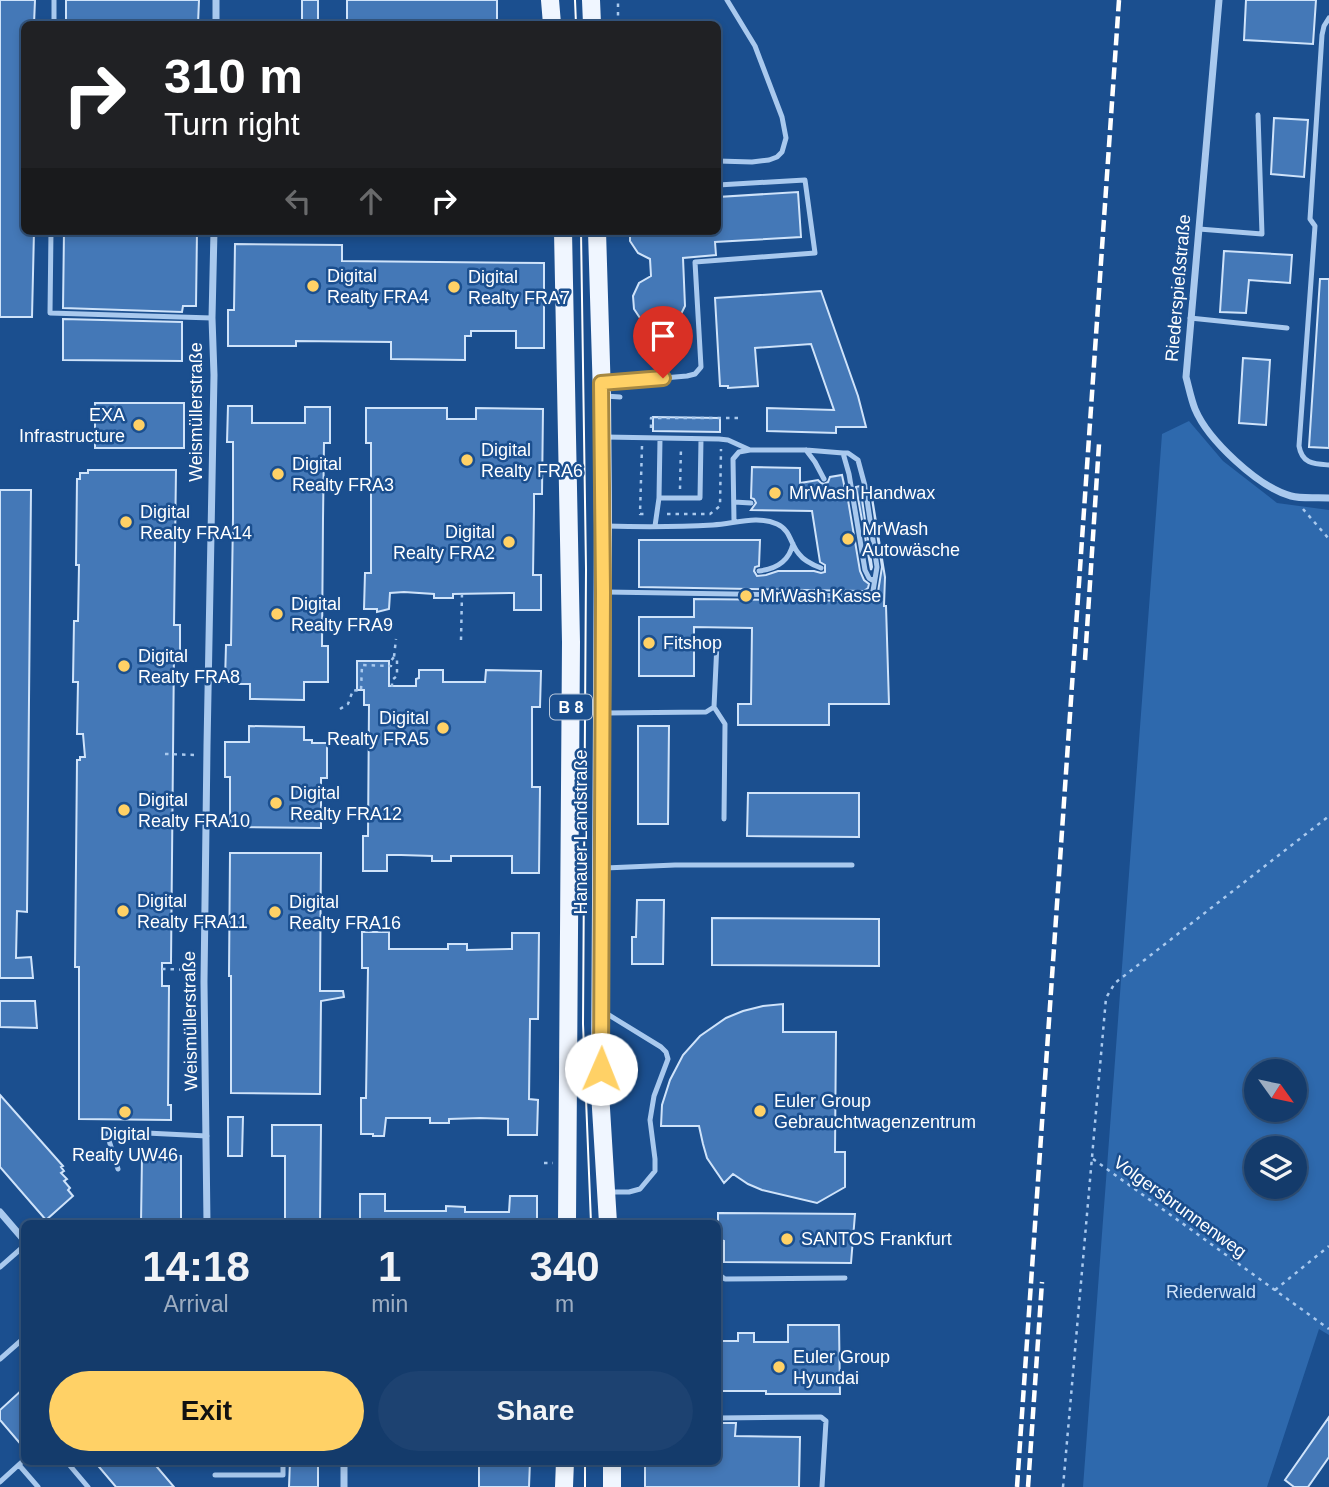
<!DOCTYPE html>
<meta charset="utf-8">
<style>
body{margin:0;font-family:Arial,sans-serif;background:#1d4271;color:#f1f3f6;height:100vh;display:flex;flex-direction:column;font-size:26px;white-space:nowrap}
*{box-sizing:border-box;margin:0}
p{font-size:23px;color:#9dadc1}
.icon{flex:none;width:38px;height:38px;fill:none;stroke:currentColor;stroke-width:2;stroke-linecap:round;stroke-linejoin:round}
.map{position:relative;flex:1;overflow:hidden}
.panel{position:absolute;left:21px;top:1220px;width:700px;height:245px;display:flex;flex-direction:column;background:#143b6b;border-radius:10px;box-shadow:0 4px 10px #0003,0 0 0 2px #33557e}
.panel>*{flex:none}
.top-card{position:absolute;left:21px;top:21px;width:700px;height:214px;border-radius:10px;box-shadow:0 4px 10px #0003,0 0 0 2px #33557e;background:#202124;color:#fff;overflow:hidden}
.needle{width:46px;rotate:123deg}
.buttons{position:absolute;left:1244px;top:1059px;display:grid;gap:14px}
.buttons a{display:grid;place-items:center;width:63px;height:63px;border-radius:50%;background:#143b6b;box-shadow:0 4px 10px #0003,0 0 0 2px #33557e;font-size:35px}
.pin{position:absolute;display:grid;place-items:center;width:60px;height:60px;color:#fff;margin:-72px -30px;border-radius:50% 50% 50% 0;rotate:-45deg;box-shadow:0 0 7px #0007}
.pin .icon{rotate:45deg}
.me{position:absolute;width:77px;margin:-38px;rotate:1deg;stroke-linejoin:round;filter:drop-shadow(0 0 5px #0008)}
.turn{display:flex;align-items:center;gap:24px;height:147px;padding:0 28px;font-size:32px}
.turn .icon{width:91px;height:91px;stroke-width:2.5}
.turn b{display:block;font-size:49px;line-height:60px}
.lanes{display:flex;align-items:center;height:66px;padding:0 28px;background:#0003;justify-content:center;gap:35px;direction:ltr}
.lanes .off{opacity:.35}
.eta{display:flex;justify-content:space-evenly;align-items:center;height:119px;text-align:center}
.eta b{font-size:42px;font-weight:700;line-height:49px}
.cta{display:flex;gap:14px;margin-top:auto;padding:14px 28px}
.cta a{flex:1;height:80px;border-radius:42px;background:#ffd166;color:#111;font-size:28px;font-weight:700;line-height:80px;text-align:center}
.cta a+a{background:#1d4271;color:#f1f3f6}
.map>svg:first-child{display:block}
.green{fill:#2e69ad;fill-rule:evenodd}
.building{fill:#4478b7;stroke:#cfe3fa;stroke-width:2}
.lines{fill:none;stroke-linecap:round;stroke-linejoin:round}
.path{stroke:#a9c9ee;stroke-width:2.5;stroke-dasharray:3.5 5;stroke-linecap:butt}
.lane{stroke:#a9c9ee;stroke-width:5}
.street{stroke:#a9c9ee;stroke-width:7}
.primary{stroke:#f0f6ff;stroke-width:18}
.tram{stroke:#fff;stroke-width:2}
.rail{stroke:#fff;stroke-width:4.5;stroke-dasharray:12 5;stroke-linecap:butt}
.route-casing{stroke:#a68842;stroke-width:18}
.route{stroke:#ffd166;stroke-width:12}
.poi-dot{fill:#ffd166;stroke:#1b4f8f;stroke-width:2.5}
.labels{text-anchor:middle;stroke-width:5;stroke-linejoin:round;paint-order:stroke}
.shield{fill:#1b4f8f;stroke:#bbcadd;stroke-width:2}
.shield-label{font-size:16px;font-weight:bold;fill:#fff}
.poi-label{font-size:18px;fill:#fff;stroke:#1b4f8f;text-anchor:start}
.street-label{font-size:18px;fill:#fff;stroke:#1b4f8f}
.park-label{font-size:18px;fill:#cfe3fa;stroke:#1b4f8f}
</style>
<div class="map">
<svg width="1329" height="1487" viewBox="0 0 1329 1487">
<rect width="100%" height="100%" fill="#1b4f8f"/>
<path class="green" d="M1189,421L1223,461L1277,503L1329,510V1335L1319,1329L1267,1487H1083L1162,434ZM1295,1071V1110H1256V1071ZM1256,1148H1295V1186H1256Z"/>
<path class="building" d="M0,0H35L34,24H24V231H34L32,317H0Z
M66,0H199L198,24H66Z
M302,0H318V24H302Z
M347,0H497V24H347Z
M1246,0H1316L1313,44L1244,40Z
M1274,118L1308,120L1304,177L1271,174Z
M798,192L801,237L715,242L716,255L683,258L685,306L679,318L668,326L654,327L642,321L634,309L633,296L639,283L651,276L650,259L638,253L630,241V231H718V197Z
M64,231H197L196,306H183L182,312L63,308Z
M235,244L342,245V261L544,263V348H516V331H471V336H465V360L391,359V342L296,341V346H228V310H234Z
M1224,251L1292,255L1290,283L1249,280L1246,313L1220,312Z
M1320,279H1329V448L1309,447Z
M821,291L858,396L866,427H836V433L767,431V408L834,410L811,344L755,348L758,386L728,388V386H720L715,298Z
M63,319L182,322V361L63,360Z
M1243,358L1270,360L1266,425L1239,423Z
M95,403H184V448H95Z
M228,406H252V423H305V407H330V443H324L323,519L322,646H328V682H304V700L250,699V684H239V681H225L226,645H231L233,518V442H227Z
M366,408H447V419H476V408L543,409L542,494H534V508L533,575H541V610H514V593L453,594V598H434V594L404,592L390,593L389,609L377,612V609H364L365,573H371V443H366Z
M653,417L720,418V432L653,431Z
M752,467L800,468V483L818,480L821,483L824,484L828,482L830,477L842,475L845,489L846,488L860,571L864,580L869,584L868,588L864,591L639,587V540H760L759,566L755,567L754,571L757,576L766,575L778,571H814L821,573L825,572V565L820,562L812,511L751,510L756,503L754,499L751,498Z
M88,470H176L174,625H180V651H174L171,963H162V986H169L168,1105H171V1120L79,1119V967H75L77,760H80V757H85L83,734H77L78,682H73L74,621H78L79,565H76L77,479H80V473H88Z
M870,485L885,577L884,606H886L889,704H829V725H738V704H751L752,628L694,627V676H639V617H694V599L865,601L876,595L878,592L882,567Z
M860,486L872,567L871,570L856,487Z
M0,490H31L27,912L17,911L16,958L31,957L33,978H0Z
M357,661H389V686H416V679L419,678V670H443V682H485L486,670L541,671L540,707H532V787H540L539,873H512V856H451V861H432V856L401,855H387V871H363V836H368L369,705H364V690H357Z
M249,726L304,727V740H312V743H327V778H321V828L230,827V777H225V742H249Z
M638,726H669L668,824H638Z
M748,793H859V837L747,836Z
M230,853H321L320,991H343L344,997L321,1001L320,1094L231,1093V976H229Z
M637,900H664L663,964H632V937H636Z
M712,918L879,919V966L712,965Z
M362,932H389V949H448V944H467V950L512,949V933H539L538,1019H530L529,1099L538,1100L537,1135H508V1119L480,1118L449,1119V1123H430V1118H386L384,1136H373V1134H361V1098H366L368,968H362Z
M0,1001H35L37,1028L0,1027Z
M783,1004V1032H836L835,1152H845V1187L817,1203L762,1190L748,1184L733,1174L724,1183L707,1158L703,1144L699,1126H661L662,1105L670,1080L683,1055L700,1036L726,1018L743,1011L763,1006Z
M0,1095L63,1166L61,1167L64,1171L61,1173L67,1179L64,1181L70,1188L68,1190L73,1196L46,1220L0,1167Z
M228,1117H243L242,1156H228Z
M272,1125H321L320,1223H285V1156H272Z
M142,1156H181V1223H141Z
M360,1194H385V1211H446V1206L465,1207V1212H509L510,1196H537V1223H360Z
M718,1213L855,1214L851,1263L724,1262V1241L721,1240V1237H718Z
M788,1325H839L840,1394H766V1391H718V1341H738V1333H754V1342H788Z
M24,1388V1448L0,1420V1410Z
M1329,1417V1457L1308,1487H1294L1285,1480Z
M718,1423H736L735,1436L800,1437L799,1487H645V1461H718Z
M94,1461H152L174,1487H116Z
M290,1461H318V1487H289Z
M479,1461H530L529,1487H479Z"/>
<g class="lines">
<path class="path" d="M618,24V0
M651,428V418H743
M642,446L640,514H645
M680,489L681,447
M1303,509L1329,539
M667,514H710L720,506L721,449
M461,640L462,593
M392,687V680L397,676V660L394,657L396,639
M340,709L348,704L353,690L361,691L362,665L391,666V661L394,657
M165,754L197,755
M162,969L195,970
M1093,1159L1329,1329
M544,1163H553
M1275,1290L1329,1246
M1063,1487L1106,998L1115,983L1329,816"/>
<path class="lane" d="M1329,18L1324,26L1322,35L1310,219L1315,226L1299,446C1302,464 1314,464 1329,465
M54,24V0
M718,161L752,162L769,160L777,157L782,152L786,138L782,117L755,46L727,0
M1199,229L1262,234L1258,115
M51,231L50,313L212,318
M1190,318L1287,328
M605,383L687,376L695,374L701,367L695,262L815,253L805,180L718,185
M605,396L620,397
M605,437L719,439L728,440L750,450
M806,450L815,462L824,479
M843,453L849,474L865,570L869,578L874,581
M659,498H700L701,439
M734,502L751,503
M606,526C641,527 678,527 713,525C734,524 757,515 777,524C791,530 790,544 799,554C804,561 813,565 821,568
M655,526L659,498L660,439
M759,571C776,569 789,561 793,544
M606,592L865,596L873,591L877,567L865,486L858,460L848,453H843L806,450H750L739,452L733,459L734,521
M714,707L725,724L724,819
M606,713L706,712L714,707L717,643
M605,868L675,865H852
M604,1012L661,1047L666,1052L668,1059L654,1096L650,1120L655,1159V1171L640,1189L629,1192H608
M118,1169L106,1131L207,1136
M0,1267L24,1246
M718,1274L725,1279L845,1278
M0,1359L24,1338
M718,1418L821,1417L826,1421L822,1487
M66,1461L88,1487
M19,1465L38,1487
M215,1475H283V1461
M0,1482L24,1460"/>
<path class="street" d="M216,0V24
M1219,0L1186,377C1189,388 1191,399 1195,409C1208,440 1258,487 1291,496C1302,499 1317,497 1329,498
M0,1212L24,1240
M207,1223L204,982L207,746L214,375L212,318L214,231
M344,1461V1487"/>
<path class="primary" d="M550,0L552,24
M591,0L592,24
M563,231L571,642L567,1223
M597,231L602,396L603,526L600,1092L608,1223
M564,1487L565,1461
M612,1487V1461"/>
<path class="tram" d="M575,0L576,24
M581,231L586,569L583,1024L591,1223
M585,1487V1461"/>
<path class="rail" d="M1085,660L1099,444
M1017,1487L1119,0
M1028,1487L1042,1282"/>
</g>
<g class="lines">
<defs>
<path id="route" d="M601,1069L603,592L601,383L663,378"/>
</defs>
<use href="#route" class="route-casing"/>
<use href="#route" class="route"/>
</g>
<g class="poi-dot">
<circle cx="313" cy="286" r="7"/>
<circle cx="454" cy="287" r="7"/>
<circle cx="139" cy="425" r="7"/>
<circle cx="467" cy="460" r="7"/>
<circle cx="278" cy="474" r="7"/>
<circle cx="775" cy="493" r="7"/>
<circle cx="126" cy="522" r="7"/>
<circle cx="848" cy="539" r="7"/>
<circle cx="509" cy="542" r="7"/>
<circle cx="746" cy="596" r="7"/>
<circle cx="277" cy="614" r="7"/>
<circle cx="649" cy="643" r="7"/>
<circle cx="124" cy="666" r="7"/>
<circle cx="443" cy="728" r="7"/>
<circle cx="276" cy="803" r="7"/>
<circle cx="124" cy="810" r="7"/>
<circle cx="123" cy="911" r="7"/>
<circle cx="275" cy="912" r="7"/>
<circle cx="760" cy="1111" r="7"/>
<circle cx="125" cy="1112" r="7"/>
<circle cx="787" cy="1239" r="7"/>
<circle cx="779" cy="1367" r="7"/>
</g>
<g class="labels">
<rect class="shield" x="550" y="694.5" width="42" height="25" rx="5"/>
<g class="shield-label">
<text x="571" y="713">B 8</text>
</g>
<g class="poi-label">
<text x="327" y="282">Digital<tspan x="327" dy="21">Realty FRA4</tspan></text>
<text x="468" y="283">Digital<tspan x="468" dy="21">Realty FRA7</tspan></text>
<text x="125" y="421" text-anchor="end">EXA<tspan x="125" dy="21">Infrastructure</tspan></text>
<text x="481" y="456">Digital<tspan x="481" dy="21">Realty FRA6</tspan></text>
<text x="292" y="470">Digital<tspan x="292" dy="21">Realty FRA3</tspan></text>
<text x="789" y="499">MrWash Handwax</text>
<text x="140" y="518">Digital<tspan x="140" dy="21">Realty FRA14</tspan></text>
<text x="862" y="535">MrWash<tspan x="862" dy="21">Autowäsche</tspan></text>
<text x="495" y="538" text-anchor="end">Digital<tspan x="495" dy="21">Realty FRA2</tspan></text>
<text x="760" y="602">MrWash Kasse</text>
<text x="291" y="610">Digital<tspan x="291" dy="21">Realty FRA9</tspan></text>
<text x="663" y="649">Fitshop</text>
<text x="138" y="662">Digital<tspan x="138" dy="21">Realty FRA8</tspan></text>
<text x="429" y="724" text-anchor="end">Digital<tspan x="429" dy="21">Realty FRA5</tspan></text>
<text x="290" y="799">Digital<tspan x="290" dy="21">Realty FRA12</tspan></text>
<text x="138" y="806">Digital<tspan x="138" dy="21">Realty FRA10</tspan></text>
<text x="137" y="907">Digital<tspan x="137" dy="21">Realty FRA11</tspan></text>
<text x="289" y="908">Digital<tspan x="289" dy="21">Realty FRA16</tspan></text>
<text x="774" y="1107">Euler Group<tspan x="774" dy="21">Gebrauchtwagenzentrum</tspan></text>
<text x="125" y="1140" text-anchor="middle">Digital<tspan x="125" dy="21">Realty UW46</tspan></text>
<text x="801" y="1245">SANTOS Frankfurt</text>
<text x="793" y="1363">Euler Group<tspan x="793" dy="21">Hyundai</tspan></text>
</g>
<g class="street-label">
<text transform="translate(1178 288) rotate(-85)" y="6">Riederspießstraße</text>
<text transform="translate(196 412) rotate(-90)" y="6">Weismüllerstraße</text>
<text transform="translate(581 832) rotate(-90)" y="6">Hanauer Landstraße</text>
<text transform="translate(190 1021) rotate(-91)" y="6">Weismüllerstraße</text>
<text transform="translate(1180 1207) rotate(36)" y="6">Volgersbrunnenweg</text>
</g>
<g class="park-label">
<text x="1211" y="1298">Riederwald</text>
</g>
</g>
</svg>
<div class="buttons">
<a><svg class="needle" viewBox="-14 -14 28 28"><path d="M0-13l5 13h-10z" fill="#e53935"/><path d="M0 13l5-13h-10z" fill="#9dadc1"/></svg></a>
<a><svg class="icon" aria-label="layers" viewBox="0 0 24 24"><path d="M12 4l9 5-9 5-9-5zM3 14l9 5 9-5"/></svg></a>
</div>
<div class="pin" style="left:663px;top:378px;background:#d93025"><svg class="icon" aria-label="arrive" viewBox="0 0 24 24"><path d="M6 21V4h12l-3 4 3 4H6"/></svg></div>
<svg class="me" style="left:601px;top:1069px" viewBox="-20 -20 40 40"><circle r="19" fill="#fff"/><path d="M0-13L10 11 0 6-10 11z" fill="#ffd166"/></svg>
<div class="top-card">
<div class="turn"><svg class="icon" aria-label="right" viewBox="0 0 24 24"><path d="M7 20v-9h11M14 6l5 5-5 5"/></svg><div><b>310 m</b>Turn right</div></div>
<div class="lanes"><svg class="icon off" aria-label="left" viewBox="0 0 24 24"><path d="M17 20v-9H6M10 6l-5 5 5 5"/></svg><svg class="icon off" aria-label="ahead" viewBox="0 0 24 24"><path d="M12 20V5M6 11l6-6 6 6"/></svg><svg class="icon" aria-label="right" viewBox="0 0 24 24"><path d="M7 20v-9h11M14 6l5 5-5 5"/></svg></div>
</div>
<section class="panel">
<div class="eta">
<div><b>14:18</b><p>Arrival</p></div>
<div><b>1</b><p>min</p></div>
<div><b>340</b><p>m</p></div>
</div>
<div class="cta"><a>Exit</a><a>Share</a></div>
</section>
</div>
